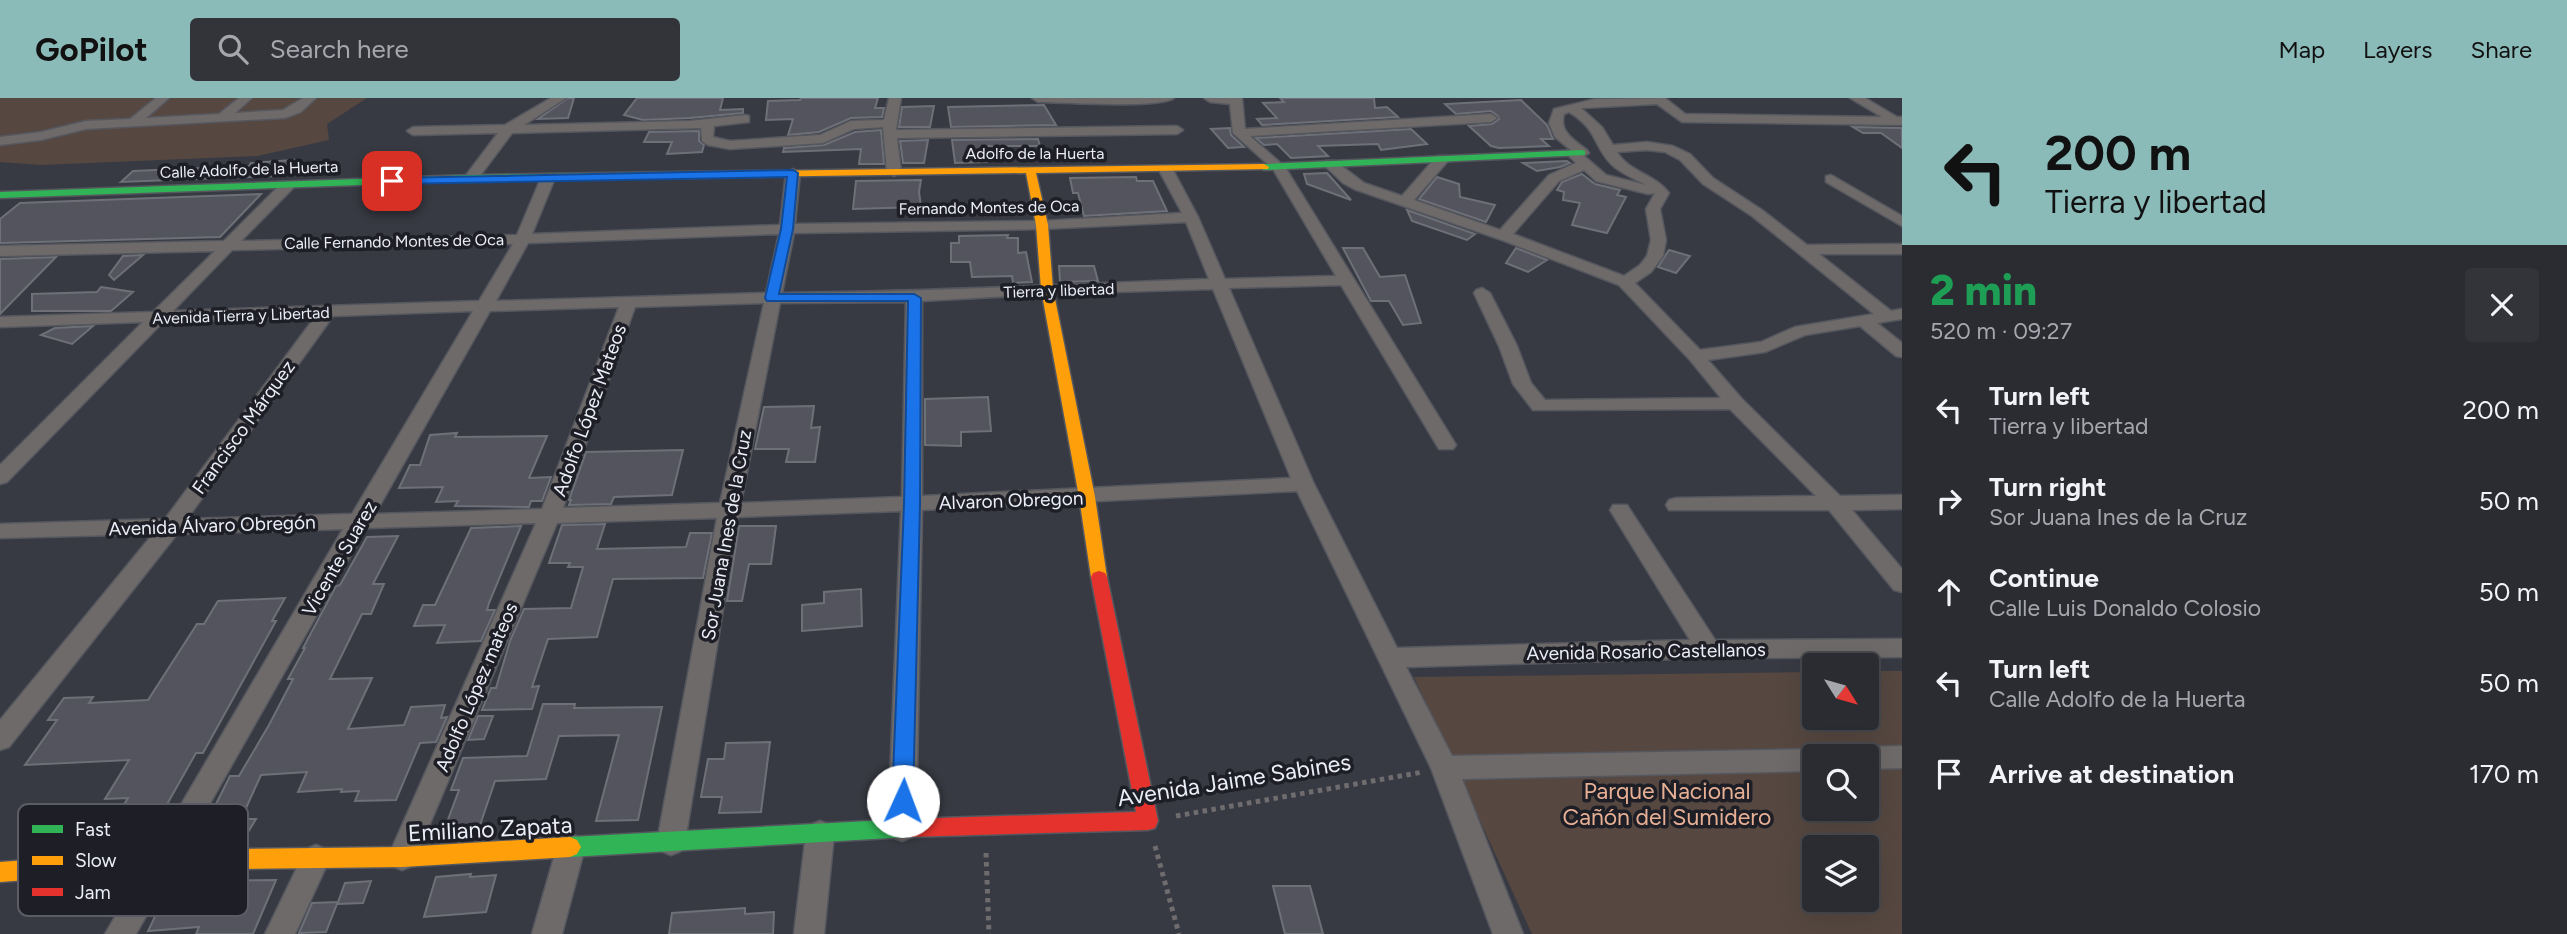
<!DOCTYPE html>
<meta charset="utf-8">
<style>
body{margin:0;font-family:Figtree,sans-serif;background:#32343a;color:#f1f3f6;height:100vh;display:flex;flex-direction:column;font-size:26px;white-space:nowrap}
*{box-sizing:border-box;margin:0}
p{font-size:23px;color:#a5a7ac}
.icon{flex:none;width:38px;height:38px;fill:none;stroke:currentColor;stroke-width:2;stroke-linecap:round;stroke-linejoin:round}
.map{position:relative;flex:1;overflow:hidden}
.details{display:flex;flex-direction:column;background:#2a2c32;width:665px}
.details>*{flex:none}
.top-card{background:#8bbbb9;color:#111;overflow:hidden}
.needle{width:46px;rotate:127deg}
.controls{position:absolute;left:1802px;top:555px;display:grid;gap:14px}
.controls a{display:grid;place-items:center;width:77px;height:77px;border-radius:7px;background:#2a2c32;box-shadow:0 7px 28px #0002,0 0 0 2px #46484d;font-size:35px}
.pin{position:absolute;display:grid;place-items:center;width:60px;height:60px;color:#fff;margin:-30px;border-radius:14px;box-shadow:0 4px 10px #0006}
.me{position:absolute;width:77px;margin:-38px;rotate:2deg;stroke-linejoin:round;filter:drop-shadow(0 0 5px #0008)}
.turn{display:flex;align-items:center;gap:24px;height:147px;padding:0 28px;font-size:32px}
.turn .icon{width:91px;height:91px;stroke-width:2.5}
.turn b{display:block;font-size:49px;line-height:60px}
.round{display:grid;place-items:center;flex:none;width:74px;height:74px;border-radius:7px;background:#32343a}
.headline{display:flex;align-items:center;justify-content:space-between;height:119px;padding:0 28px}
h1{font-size:42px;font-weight:800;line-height:52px;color:#1e9e55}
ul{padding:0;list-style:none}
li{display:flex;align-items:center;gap:21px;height:91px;padding:0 28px}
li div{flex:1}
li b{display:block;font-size:26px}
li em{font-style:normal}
header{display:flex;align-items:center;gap:42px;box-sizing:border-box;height:98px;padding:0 35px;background:#8bbbb9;color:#111}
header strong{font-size:33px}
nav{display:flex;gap:38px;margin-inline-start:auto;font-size:24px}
.search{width:490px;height:63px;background:#32343a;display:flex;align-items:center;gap:18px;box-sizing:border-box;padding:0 24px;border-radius:7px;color:#a5a7ac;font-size:26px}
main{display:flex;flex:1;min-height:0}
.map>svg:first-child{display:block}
.green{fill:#564841;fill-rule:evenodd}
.building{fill:#53545e;stroke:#6e7078;stroke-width:2}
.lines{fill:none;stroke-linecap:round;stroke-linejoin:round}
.street-casing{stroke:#55575f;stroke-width:3}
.fast-casing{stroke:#55575f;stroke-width:3}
.slow-casing{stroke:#55575f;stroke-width:3}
.jam-casing{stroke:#55575f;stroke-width:3}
.path{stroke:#6e6c6e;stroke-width:5;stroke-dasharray:4.5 4.5;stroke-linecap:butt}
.street{fill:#6e6a69;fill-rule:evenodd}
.fast{fill:#30b455;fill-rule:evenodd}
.slow{fill:#ff9f0a;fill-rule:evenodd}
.jam{fill:#e5322d;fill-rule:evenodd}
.route{fill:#1a73e8;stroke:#114b97;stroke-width:2}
.labels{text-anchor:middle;stroke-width:7;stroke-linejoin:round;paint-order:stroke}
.far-street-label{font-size:16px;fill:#ebedf8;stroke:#1d1e26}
.street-label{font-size:19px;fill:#ebedf8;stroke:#1d1e26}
.near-street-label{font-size:23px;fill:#ebedf8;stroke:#1d1e26}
.near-park-label{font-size:23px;fill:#e7b094;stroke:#1d1e26}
.key{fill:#1d1e26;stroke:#5b5c65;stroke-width:2}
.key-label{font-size:19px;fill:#ebedf8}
</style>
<header>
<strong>GoPilot</strong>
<div class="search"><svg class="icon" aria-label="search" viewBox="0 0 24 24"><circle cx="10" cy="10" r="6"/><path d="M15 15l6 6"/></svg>Search here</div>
<nav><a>Map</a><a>Layers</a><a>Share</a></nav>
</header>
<main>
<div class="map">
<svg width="1902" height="836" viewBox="0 0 1902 836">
<rect width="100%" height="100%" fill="#383a43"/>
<path class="green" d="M0,0H367L327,26L329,42L257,58L41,67L0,64Z
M1867,573H1902V836H1532L1414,579L1815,574V620H1867ZM1815,658H1867V710H1815ZM1815,749H1867V802H1815Z"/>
<path class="building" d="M568,0H574L568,20L538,21Z
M637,0H723L720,12L743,11V15L690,20L643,22L624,17Z
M801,0H878L875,10H884L882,19L851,20L819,34L788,37L793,21L766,22L768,3L800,2Z
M1280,0H1374L1375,10L1387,9L1398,19L1262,27L1257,21L1277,20L1263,5L1284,4Z
M1521,2L1547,27L1553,41H1541L1549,48L1499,50L1491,48L1469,28L1492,26L1499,21L1498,18L1491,13L1456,16L1445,6Z
M1044,7L1056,27L951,29L948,9Z
M934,8L930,29H899L902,9Z
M1853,29L1902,30V50L1881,35H1863Z
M1230,30L1231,37L1244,49L1228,50L1211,31Z
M1411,31L1427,46L1381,52L1378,46L1318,48L1328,58L1291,60L1277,46L1264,47L1256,40Z
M881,32L884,66H859L861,51L783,54L784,50L824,47L855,34Z
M699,33V43L704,47L702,54L667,56L672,44H644L649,34Z
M1038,41L1040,48H981L986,64L955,65L952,42Z
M928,42L924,65H903L900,43Z
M294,62L278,78L121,84L133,73L249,68L251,65Z
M1567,63L1570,65L1560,69L1537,73L1523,65Z
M1327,75L1351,102L1307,86L1304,76Z
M1582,76L1595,86L1620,92L1617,97L1626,99L1607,135L1572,127L1580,105L1563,102L1564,94L1557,92L1562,84Z
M1136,79L1137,83H1153L1167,113L1084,118L1078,95H1073L1070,80Z
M1437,79L1459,86L1460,99L1495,107L1486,124L1419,101Z
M921,82L919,94L921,109L853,111L856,83Z
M261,96L220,139L0,145V121L20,105Z
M1407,112L1475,136L1467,142L1412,123Z
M1008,137L1007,140H1018V155L1026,154L1032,184L1013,185L1012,178L972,179L970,164H951V145H959V138Z
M1343,150H1363L1380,179L1405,177L1421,225L1403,227L1389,203H1371Z
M1516,150L1547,162L1528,174L1506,165Z
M1669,152L1690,158L1676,175L1658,169Z
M143,157L114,182L109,177L123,158Z
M56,159L0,216V161Z
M1059,168H1094L1098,183L1060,184Z
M101,189L133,194L111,213H32V196L97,194Z
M93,228L72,246L41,237L55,230Z
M988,299L991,333L961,334V348L925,347V301Z
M814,308L811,330L820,329L815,364H786L789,351H755L764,309Z
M457,335L455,339L547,338L529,380L551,379L542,403H531L529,409L455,408L458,403L436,404L443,389L399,390L410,367H420L430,337Z
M683,352L672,397L614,399L611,406L569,407L571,402H569L586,354Z
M605,426L597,451L686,449L690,435H712L703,480L613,481L597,539L548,541L532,589L539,588L532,611L482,612L491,590H496L510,543L524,511L571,510L583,469H568L570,465H549L562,427Z
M521,428L489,505L487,512H495L481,543L437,545L445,527L414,528L423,507H435L471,430Z
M739,428H776L771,466H749L742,503H727Z
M398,438L373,486H384L371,516H362L330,581L372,580L348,631L404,627L411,609L445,607L441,620L447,619L436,644L420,645L396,702L355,703L359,693L341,694L342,691L298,694L307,674L261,677L241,721H256L245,739H195L206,720H209L230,678H239L269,627L293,581H288L305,550H303L336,488L340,487L367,439Z
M861,491L862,528L802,533V507L824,505V494Z
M285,500L272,523H276L203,655H196L157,724L112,726L128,700L105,701L129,662L25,667L57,622H48L64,600L93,599L89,605L148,602L197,526H204L218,503Z
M543,606H575L574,610L662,609L638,722L596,723L619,637L559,638L546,681L495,683L478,733L443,735L459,692H451L463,660L527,658Z
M478,618H493L484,641L468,642Z
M770,644L761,714L719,715L722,699H701L708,661H724L726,645Z
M471,776L470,779L496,777L486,814L424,819L436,779Z
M276,782L253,836H196L199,829L148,833L172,783Z
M371,783L363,805L337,806L326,834L299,835L312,805L338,804L345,785Z
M1273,788H1310L1323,836H1285Z
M745,810V816L774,814L773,836H669L672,815Z"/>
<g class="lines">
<defs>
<path id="street" d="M156,0H169L146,20L219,16L239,0H252L235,15L283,12L303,0H316L301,14L285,20L86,31L41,42L0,47V39L41,34L86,23L130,21Z
M551,0H566L524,27L690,23L745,17L749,18V24L714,28L713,39L730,43L820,37L851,23L884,22L889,0H901L896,32L1177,28L1183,32L1177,36L897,40L901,74L894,78L887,74L883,29L854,31L823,45L730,51L708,47L702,43L701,30L512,35L476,83L471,84L464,80L498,35L413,37L407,33L413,29L505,27Z
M1032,0H1174C1159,11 1062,4 1038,4Z
M1204,0H1242L1245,31L1491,16L1497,20L1491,24L1250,38L1285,69L1456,347L1453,351H1439L1341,187L1229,190L1314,386L1397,550L1690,542L1610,412L1613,407H1627L1715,542L1902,541V559L1708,560L1406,569L1452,658L1815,651L1824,654L1826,658H1815V673L1462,681L1523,836H1493L1431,670L1297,393L922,412L916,730L912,739L902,743L892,739L888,730L901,413L738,419L685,744L681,753L671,757L661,753L657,744L717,420L557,425L416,759L412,768L402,772L392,768L388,759L536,425L366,430L136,836H105L343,431L177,436L9,649L0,652V622L153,436L0,440V426L165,421L315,219L163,224L7,384L0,386V367L143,224L0,229V219L153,214L215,153L0,158V148L224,143L283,84H293V90L241,143L517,137L541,80L548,76L555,80L532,136L780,127L786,75L793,71L800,75L795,126L1042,123L1182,115L1159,72L1166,68L1173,72L1198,119L1225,181L1336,178L1273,71L1233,35L1230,6L1210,4ZM1186,124L1209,181C1067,186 925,194 782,195L794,135L1042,131ZM779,136L766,195L496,203L528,145ZM513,146L479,203L173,213L232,152ZM1213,191L1291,380L922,398V203L1047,196ZM906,204L902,399L741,405L780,205ZM764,205L720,405L563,410L635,209ZM619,209L542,411L375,416L490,213ZM473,213L352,416L187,421L333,218Z
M1665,0L1685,16L1882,19L1850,0H1865L1897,19H1902V27L1682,24L1657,6L1581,10L1602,29L1613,47L1647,44L1673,48L1690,56L1713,80L1762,112L1807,147L1902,146V156H1819L1891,213L1902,211V221L1877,225L1902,245V259L1896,258L1860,228L1805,237L1765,254L1708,262L1742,301L1840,398L1902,397V411L1852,412L1902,471V494L1894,492L1829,412H1669L1666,407L1669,402L1676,400L1816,398L1730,311L1533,312L1513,286L1499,248L1474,195L1476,192L1482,190L1490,195L1517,248L1531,285L1545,302L1721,300L1690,262L1619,187L1502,142L1354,91L1343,85L1323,66L1325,63H1335L1364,85L1402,98L1437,58H1447V64L1414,102L1500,132L1549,77L1576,65L1568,57L1573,54L1555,39L1549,25L1554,11L1595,1ZM1569,14C1598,32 1593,47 1611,66C1621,76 1634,80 1646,87L1606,77L1584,58L1589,55L1587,52C1574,42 1559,34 1564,16ZM1647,52L1665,54L1680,62L1703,86L1752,118L1874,216L1795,229L1761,244L1700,252L1635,185L1651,174L1663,158L1666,142L1660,111L1669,95C1655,76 1629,74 1617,54ZM1584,72L1596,83L1648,96L1655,95L1646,111L1651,142L1647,158L1640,167L1624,178L1513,136L1559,83Z
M1831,77L1902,118V128L1826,84V78Z
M1902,648V670L1867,671V658H1855L1858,652L1867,649Z
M820,723L830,727L834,736L824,836H794L806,736L810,727Z
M571,736L581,740L585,749L562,836H532L557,749L561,740Z
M316,747L326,751L330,760L295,836H265L306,751Z"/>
<path id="fast" d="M1582,52L1585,53V57L1264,72L1259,69L1264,66Z
M680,74L684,75V79L471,83L0,100V94L471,77Z
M907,721L914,723L917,730L914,737L907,739L570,759L563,756L559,749L563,742L570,739Z"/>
<path id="slow" d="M1264,66L1269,69L1268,71L1036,75L1048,127L1053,191L1095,399L1107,479L1105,483H1093L1091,479L1079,399L1041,191L1036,127L1026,75L680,80L675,77L680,74Z
M570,739L577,742L581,749L577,756L570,759L402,769L162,772L0,784V764L162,752L402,749Z"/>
<path id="jam" d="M1099,473L1105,475L1107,479L1158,723L1155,730L1148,732L907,739L900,737L897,730L900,723L907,721L1136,714L1091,479L1093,475Z"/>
</defs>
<use href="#street" class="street-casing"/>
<use href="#fast" class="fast-casing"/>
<use href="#slow" class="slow-casing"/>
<use href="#jam" class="jam-casing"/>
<path class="path" d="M1176,718L1423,674
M1155,748L1179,836
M986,755L989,836"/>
<use href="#street" class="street"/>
<use href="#fast" class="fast"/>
<use href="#slow" class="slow"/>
<use href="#jam" class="jam"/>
</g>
<path class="route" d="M793,72L798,75L793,131L779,196H914L921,200L920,406L913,703L910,710L903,712L895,710L892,703L904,406L908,203H767L765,200L781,131L787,79L392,86L387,83L392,80Z"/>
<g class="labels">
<g class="far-street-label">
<text x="1035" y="61">Adolfo de la Huerta</text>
<text transform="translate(249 71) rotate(-2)" y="6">Calle Adolfo de la Huerta</text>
<text transform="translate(989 109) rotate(-1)" y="6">Fernando Montes de Oca</text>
<text transform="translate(394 143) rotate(-1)" y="6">Calle Fernando Montes de Oca</text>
<text transform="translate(1059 192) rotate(-2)" y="6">Tierra y libertad</text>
<text transform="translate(241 217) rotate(-2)" y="6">Avenida Tierra y Libertad</text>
</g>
<g class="street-label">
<text transform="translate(589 312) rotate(-70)" y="7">Adolfo López Mateos</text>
<text transform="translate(243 329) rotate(-54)" y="7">Francisco Márquez</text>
<text transform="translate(1011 402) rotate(-2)" y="7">Alvaron Obregon</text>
<text transform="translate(212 427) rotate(-2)" y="7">Avenida Álvaro Obregón</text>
<text transform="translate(726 437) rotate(-80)" y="7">Sor Juana Ines de la Cruz</text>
<text transform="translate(339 460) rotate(-60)" y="7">Vicente Suarez</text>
<text transform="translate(1646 553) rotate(-1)" y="7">Avenida Rosario Castellanos</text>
<text transform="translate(476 589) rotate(-67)" y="7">Adolfo López mateos</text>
</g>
<g class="near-street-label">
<text transform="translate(1234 682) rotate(-9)" y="8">Avenida Jaime Sabines</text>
<text transform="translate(490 731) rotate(-3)" y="8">Emiliano Zapata</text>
</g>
<g class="near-park-label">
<text x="1667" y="701">Parque Nacional<tspan x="1667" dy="26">Cañón del Sumidero</tspan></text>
</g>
</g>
<rect x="18" y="706" width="230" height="112" rx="10" class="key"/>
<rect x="32" y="727" width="31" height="8" fill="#30b455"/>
<rect x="32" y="758" width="31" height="9" fill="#ff9f0a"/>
<rect x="32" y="790" width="31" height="8" fill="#e5322d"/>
<g class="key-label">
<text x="75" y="738">Fast</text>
<text x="75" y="769">Slow</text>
<text x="75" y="801">Jam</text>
</g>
</svg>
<div class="controls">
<a><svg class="needle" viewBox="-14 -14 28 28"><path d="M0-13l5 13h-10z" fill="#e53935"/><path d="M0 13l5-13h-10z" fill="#a5a7ac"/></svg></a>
<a><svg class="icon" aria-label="search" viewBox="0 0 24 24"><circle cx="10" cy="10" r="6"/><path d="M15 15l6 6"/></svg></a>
<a><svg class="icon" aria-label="layers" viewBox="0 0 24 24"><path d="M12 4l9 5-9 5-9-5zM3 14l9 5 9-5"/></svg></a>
</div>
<div class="pin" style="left:392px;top:83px;background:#d93025"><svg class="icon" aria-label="arrive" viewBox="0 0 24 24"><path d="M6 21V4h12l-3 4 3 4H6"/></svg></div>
<svg class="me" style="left:903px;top:703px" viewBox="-20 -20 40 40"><circle r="19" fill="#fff"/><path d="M0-13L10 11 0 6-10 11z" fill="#1a73e8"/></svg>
</div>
<section class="details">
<div class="top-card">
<div class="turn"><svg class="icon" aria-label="left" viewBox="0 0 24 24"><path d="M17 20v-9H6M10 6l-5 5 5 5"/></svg><div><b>200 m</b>Tierra y libertad</div></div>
</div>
<div class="headline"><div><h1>2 min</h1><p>520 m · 09:27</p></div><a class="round"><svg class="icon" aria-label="close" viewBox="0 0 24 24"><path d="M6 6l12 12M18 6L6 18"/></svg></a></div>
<ul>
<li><svg class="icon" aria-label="left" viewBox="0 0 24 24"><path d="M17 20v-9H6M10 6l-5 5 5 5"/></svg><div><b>Turn left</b><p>Tierra y libertad</p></div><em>200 m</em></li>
<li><svg class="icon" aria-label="right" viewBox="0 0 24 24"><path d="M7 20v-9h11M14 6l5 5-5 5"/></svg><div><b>Turn right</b><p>Sor Juana Ines de la Cruz</p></div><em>50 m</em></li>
<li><svg class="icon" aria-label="ahead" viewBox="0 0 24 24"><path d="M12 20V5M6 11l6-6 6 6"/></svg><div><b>Continue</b><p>Calle Luis Donaldo Colosio</p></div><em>50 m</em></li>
<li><svg class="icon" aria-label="left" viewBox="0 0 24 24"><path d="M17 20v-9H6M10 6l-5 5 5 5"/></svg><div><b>Turn left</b><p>Calle Adolfo de la Huerta</p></div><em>50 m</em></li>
<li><svg class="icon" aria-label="arrive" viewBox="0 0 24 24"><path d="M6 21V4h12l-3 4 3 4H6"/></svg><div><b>Arrive at destination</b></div><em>170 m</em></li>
</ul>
</section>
</main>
